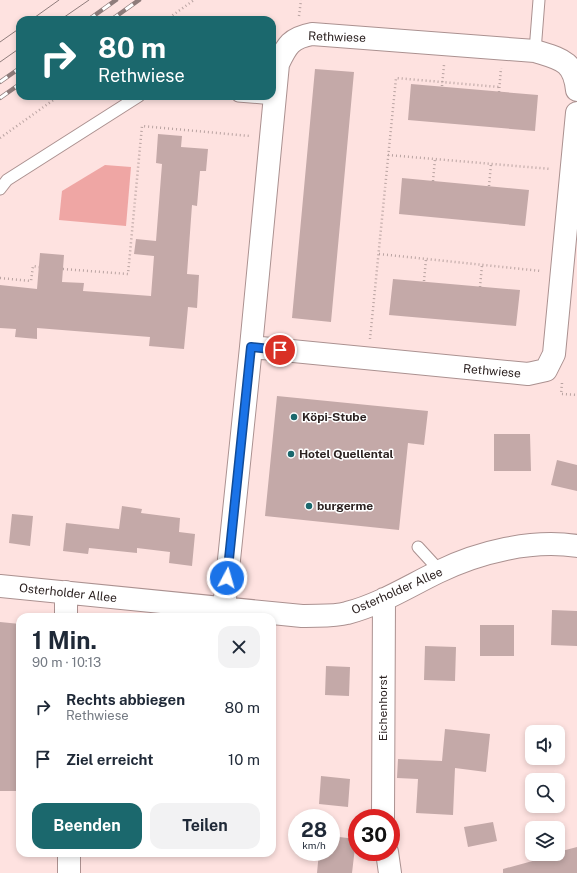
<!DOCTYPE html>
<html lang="de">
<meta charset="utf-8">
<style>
body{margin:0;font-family:"Public Sans",sans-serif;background:#f2f2f3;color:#1f2937;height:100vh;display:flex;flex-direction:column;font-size:15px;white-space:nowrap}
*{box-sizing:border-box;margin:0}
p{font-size:13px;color:#747a83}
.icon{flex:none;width:22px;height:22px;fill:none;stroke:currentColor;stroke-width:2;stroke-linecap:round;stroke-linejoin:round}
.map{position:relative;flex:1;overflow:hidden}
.side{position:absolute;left:16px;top:613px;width:260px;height:244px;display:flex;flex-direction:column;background:#fff;border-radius:12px;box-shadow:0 2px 6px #0003}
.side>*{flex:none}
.hud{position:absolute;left:16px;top:16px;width:260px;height:84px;border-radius:12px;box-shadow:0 2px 6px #0003;background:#1b686d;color:#fff;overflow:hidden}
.tools{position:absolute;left:525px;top:725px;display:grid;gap:8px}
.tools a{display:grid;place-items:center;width:40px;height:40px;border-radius:8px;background:#fff;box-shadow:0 2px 6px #0003;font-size:20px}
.speed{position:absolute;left:288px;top:809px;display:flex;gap:8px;font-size:20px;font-weight:700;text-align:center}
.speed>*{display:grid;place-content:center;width:52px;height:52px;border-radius:50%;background:#fff;box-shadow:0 2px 6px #0003;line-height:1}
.speed small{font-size:10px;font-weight:400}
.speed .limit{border:6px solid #d22;background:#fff;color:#111}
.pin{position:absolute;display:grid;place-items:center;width:34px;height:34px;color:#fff;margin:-17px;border:2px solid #fff;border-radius:50%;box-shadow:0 1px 4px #0007}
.me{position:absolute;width:44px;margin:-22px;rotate:6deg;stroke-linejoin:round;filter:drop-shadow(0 0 3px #0008)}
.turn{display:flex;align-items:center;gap:14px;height:84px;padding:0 16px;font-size:18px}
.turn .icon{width:52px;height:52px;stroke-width:2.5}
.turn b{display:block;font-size:28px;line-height:34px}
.round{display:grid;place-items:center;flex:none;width:42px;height:42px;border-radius:12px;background:#f2f2f3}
.overview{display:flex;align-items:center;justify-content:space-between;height:68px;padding:0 16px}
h1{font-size:24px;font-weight:700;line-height:30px}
.button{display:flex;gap:8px;margin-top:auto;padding:8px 16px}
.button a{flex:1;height:46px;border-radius:12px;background:#1b686d;color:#fff;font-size:16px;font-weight:700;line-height:46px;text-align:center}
.button a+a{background:#f2f2f3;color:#1f2937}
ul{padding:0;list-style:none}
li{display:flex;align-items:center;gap:12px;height:52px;padding:0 16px}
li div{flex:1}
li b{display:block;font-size:15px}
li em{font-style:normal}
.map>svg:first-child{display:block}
.green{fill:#efa6a4}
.building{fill:#c4a9a8}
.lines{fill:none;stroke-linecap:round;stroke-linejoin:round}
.lane-casing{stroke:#ab9190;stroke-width:13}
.street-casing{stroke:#ab9190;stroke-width:24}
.path{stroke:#b9a3a1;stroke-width:2.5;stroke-dasharray:1 3;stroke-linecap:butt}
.lane{stroke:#fff;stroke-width:11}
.street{stroke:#fff;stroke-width:22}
.tram{stroke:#8f7c7b;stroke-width:1}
.rail-casing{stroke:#8f7c7b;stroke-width:4.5}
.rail{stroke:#fff;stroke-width:3;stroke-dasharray:9;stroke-linecap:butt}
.route-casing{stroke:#114b97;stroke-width:10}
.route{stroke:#1a73e8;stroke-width:7}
.poi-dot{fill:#1b686d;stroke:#fff;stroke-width:1.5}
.labels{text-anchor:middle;stroke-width:3;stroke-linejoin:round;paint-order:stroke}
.street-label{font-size:12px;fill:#2c2221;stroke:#fff}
.poi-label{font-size:12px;font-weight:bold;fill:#2c2221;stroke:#fff;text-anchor:start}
</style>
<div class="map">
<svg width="577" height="873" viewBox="0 0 577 873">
<rect width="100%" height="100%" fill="#fee2e0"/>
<path class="green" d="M105,165L131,167L126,226L59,220L62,191Z"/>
<path class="building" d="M315,69L354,72L331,322L292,318Z
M411,84L538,95L535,131L408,120Z
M158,134L182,136L181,147L208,149L206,171H200L197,206L192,205L187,274L199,275L197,308L188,307L184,349L149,346L150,337L37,328V339L15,337L16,329L0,328V285L37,289L40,253L64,255L62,282L84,283L83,291L151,296L154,256L134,254L136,239L156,241L162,164L156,163Z
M402,178L529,190L525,226L399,214Z
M393,279L520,290L516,326L389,315Z
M277,396L428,411L424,445L408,443L399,530L265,516Z
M494,434H530L531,471H494Z
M557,460L577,465V491L551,485Z
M122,506L142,509L141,513L180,518L179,532L195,534L192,566L169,563L170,552L137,548V553L89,548L88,554L63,551L66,523L119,529Z
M12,514L33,516L30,546L9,543Z
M552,610L577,611V646L551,645Z
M0,622L20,624V737L17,791H0Z
M480,625H514V656H480Z
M425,646L456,647L455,681L424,680Z
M326,666L350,667L349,696L325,695Z
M445,729L490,734L486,772L455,768L453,815L416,813L418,779L397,778L398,759L442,761Z
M321,776L350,779L348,807L319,804Z
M493,822L497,841L468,847L464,827Z
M331,836L356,839L352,873H317L319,852H331Z
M577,847V873H503V869L558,854V852Z"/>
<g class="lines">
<defs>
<path id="lane" d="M535,51L539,0
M238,96L274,99
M0,189L7,180L139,96
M418,547L440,571"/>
<path id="street" d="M251,347L528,374L546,370L554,354L577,113
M0,586L302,616C316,615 333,617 347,613C379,605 409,586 438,572C479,552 532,539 577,546
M66,592V617
M224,608L251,347L278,64C287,45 291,38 312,34L535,51C560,59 574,60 577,90
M383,818L384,599
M387,852L390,873
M69,853V873"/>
</defs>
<use href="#lane" class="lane-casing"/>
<use href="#street" class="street-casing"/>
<path class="path" d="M299,16L301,0
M166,20L194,0
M442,86L444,65
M499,92L501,68
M0,138L59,96
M388,155L551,169
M433,181L435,159
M489,186L491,164
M379,254L541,271
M63,269L128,274L142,126L250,136
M0,278L31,281L33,266L39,267
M424,281L426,259
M480,287L482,265
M370,339L396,78L499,87
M562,383L561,394L577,395"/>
<use href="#lane" class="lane"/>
<use href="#street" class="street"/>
<path class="tram" d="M31,20L59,0
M60,20L89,0
M0,42L20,28
M0,62L20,48"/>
<defs>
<path id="rail" d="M88,20L116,0
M111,20L139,0
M0,82L20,68
M0,98L20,84"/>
</defs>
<use href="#rail" class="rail-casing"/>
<use href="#rail" class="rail"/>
</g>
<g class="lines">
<defs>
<path id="route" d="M227,578L251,347L280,350"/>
</defs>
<use href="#route" class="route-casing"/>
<use href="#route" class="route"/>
</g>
<g class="poi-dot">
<circle cx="294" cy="417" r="4"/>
<circle cx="291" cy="454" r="4"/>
<circle cx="309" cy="506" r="4"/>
</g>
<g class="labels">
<g class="street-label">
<text transform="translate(337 37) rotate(2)" y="4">Rethwiese</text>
<text transform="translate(492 371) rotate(5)" y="4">Rethwiese</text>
<text transform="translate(397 591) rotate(-24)" y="4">Osterholder Allee</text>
<text transform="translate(68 593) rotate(6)" y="4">Osterholder Allee</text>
<text transform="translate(383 708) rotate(-90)" y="4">Eichenhorst</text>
</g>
<g class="poi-label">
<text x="302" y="421">Köpi-Stube</text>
<text x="299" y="458">Hotel Quellental</text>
<text x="317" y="510">burgerme</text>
</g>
</g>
</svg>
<div class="tools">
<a><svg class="icon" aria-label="sound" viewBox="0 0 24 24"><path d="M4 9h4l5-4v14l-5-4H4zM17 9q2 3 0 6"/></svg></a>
<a><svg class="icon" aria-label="search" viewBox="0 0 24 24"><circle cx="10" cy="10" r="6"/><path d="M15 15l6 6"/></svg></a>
<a><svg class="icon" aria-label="layers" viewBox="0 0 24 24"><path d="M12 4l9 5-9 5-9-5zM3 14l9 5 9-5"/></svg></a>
</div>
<div class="speed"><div>28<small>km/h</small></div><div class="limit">30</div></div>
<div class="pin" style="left:280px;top:350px;background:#d93025"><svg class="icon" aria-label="arrive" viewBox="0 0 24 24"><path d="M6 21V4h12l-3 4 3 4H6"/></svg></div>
<svg class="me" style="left:227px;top:578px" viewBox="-20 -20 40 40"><circle r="17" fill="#1a73e8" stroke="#fff" stroke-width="3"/><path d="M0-11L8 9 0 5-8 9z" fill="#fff"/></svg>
<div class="hud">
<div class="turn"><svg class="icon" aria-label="right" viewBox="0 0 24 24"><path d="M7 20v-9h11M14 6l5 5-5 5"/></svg><div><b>80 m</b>Rethwiese</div></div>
</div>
<section class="side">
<div class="overview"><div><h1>1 Min.</h1><p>90 m · 10:13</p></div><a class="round"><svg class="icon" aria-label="close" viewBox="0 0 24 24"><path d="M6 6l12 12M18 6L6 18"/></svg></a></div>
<ul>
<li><svg class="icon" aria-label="right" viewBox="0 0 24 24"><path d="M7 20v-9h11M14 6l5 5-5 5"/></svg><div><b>Rechts abbiegen</b><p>Rethwiese</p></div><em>80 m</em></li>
<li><svg class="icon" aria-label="arrive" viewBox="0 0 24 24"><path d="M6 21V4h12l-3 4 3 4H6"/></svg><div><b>Ziel erreicht</b></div><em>10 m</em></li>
</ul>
<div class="button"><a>Beenden</a><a>Teilen</a></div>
</section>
</div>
